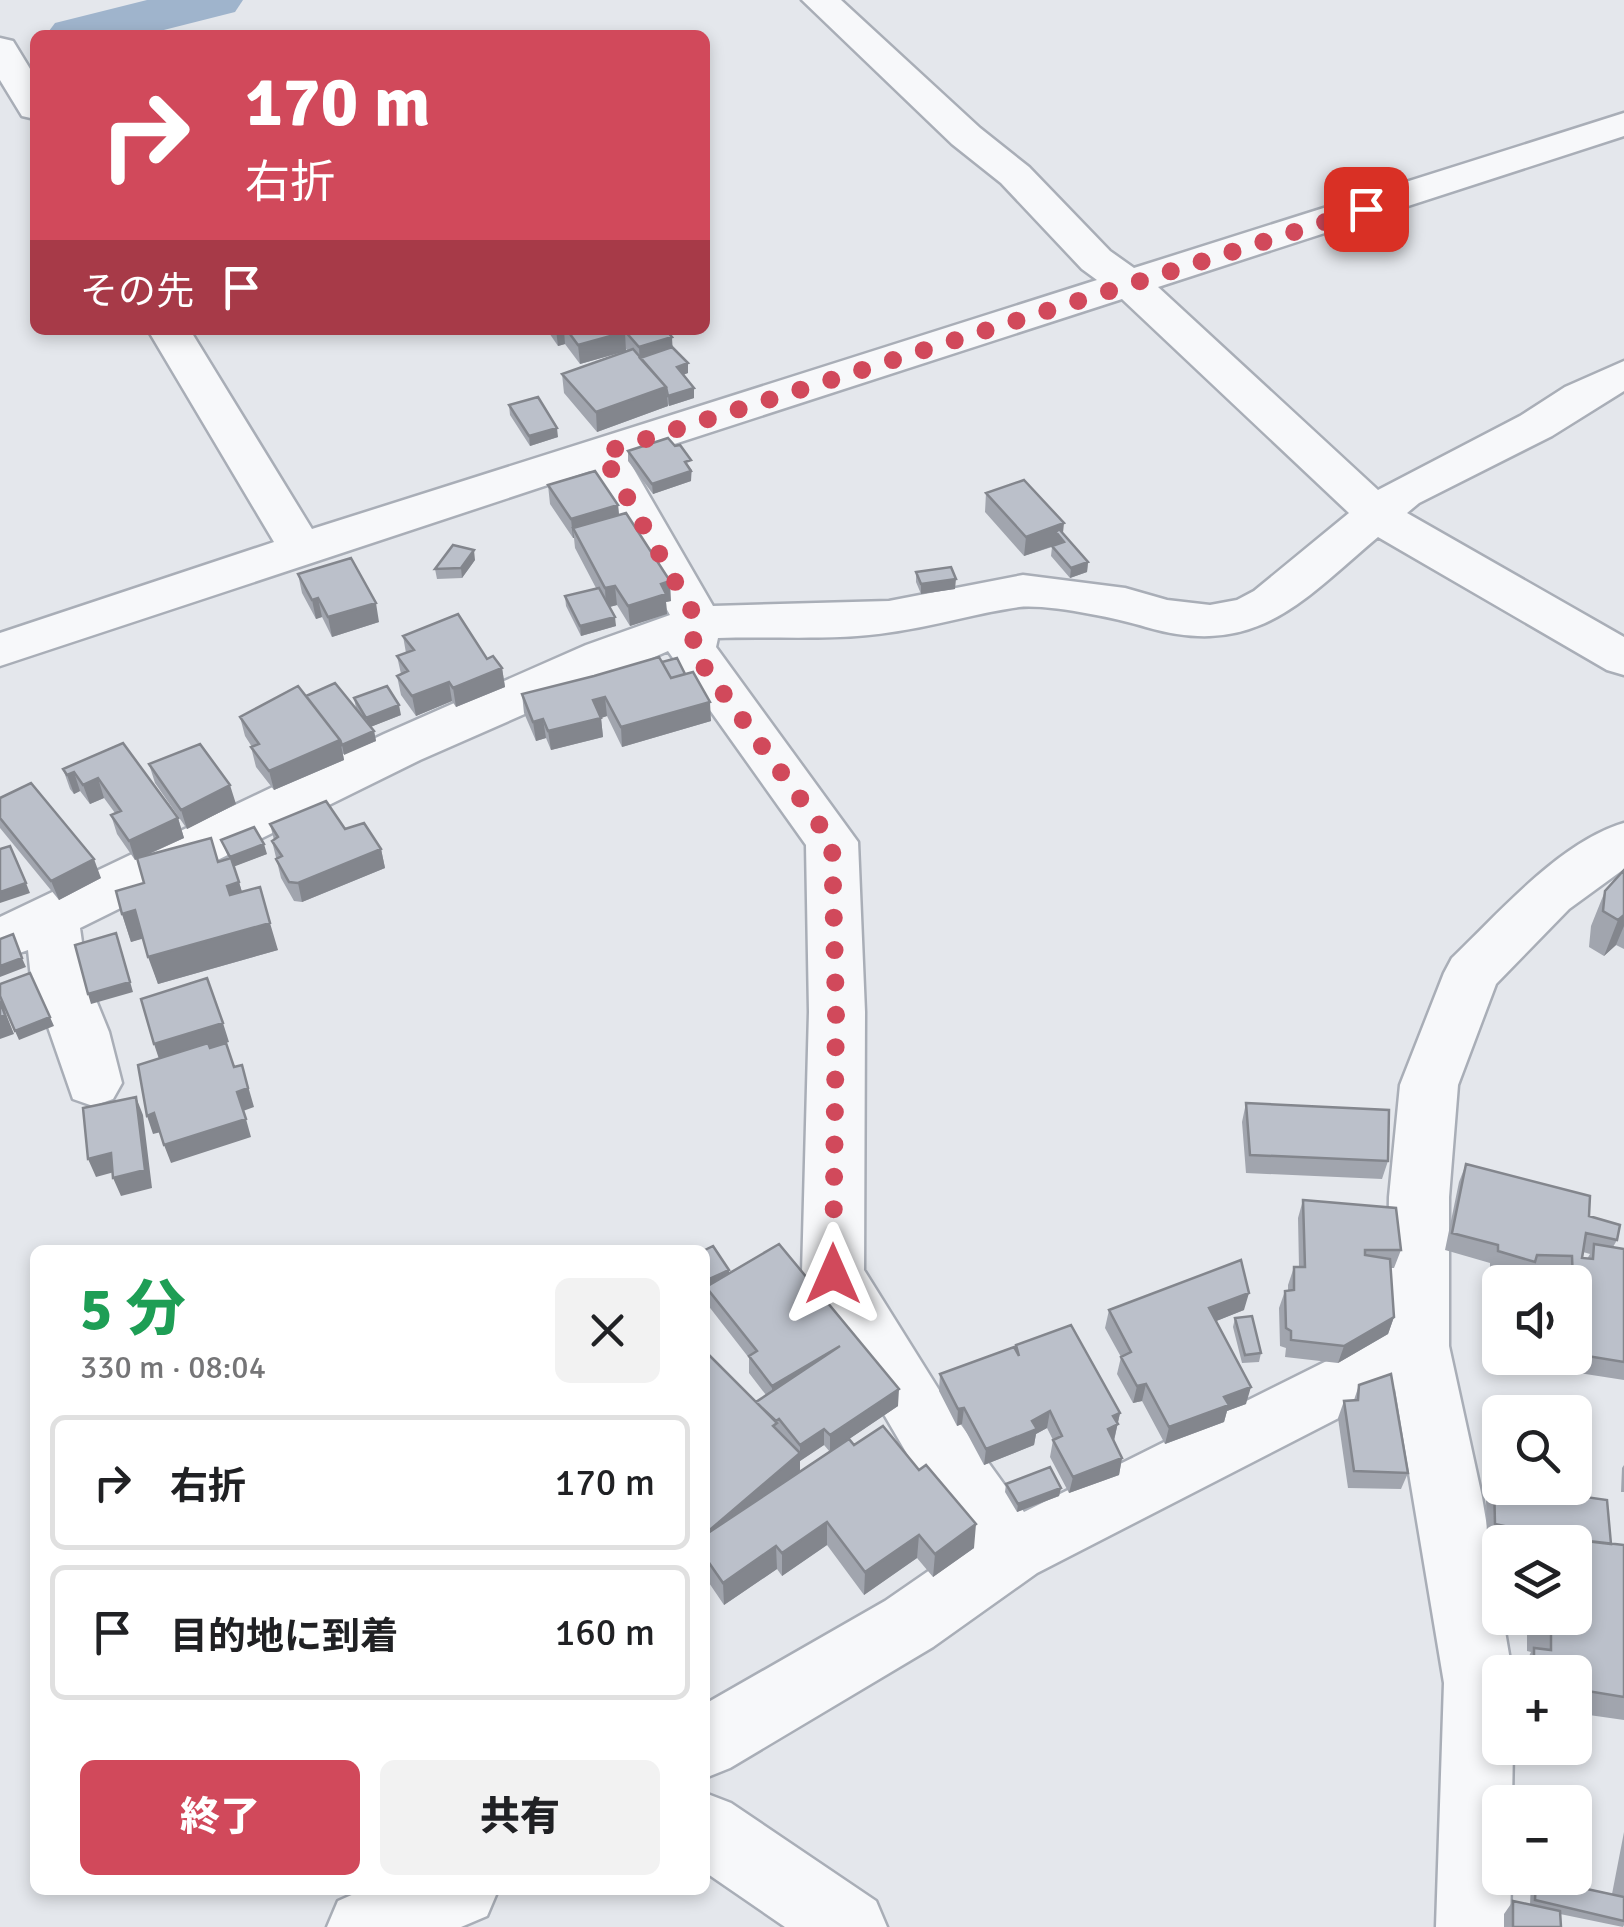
<!DOCTYPE html>
<html lang="ja">
<meta charset="utf-8">
<style>
body{margin:0;font-family:Signika,"Noto Sans JP",sans-serif;background:#f2f2f2;color:#202124;height:100vh;display:flex;flex-direction:column;font-size:38px;white-space:nowrap}
*{box-sizing:border-box;margin:0}
p{font-size:32px;color:#757577}
.icon{flex:none;width:55px;height:55px;fill:none;stroke:currentColor;stroke-width:2;stroke-linecap:round;stroke-linejoin:round}
.map{position:relative;flex:1;overflow:hidden}
.details{position:absolute;left:30px;top:1245px;width:680px;height:650px;display:flex;flex-direction:column;background:#fff;border-radius:15px;box-shadow:0 5px 15px #0003}
.details>*{flex:none}
.banner{position:absolute;left:30px;top:30px;width:680px;height:305px;border-radius:15px;box-shadow:0 5px 15px #0003;background:#d1495b;color:#fff;overflow:hidden}
.fabs{position:absolute;left:1482px;top:1265px;display:grid;gap:20px}
.fabs a{display:grid;place-items:center;width:110px;height:110px;border-radius:15px;background:#fff;box-shadow:0 5px 15px #0003;font-size:50px}
.pin{position:absolute;display:grid;place-items:center;width:85px;height:85px;color:#fff;margin:-42px;border-radius:20px;box-shadow:0 5px 15px #0006}
.me{position:absolute;width:110px;margin:-55px;rotate:0deg;stroke-linejoin:round;filter:drop-shadow(0 0 8px #0008)}
.turn{display:flex;align-items:center;gap:35px;height:210px;padding:0 50px;font-size:45px}
.turn .icon{width:130px;height:130px;stroke-width:2.5}
.turn b{display:block;font-size:70px;line-height:85px}
.then{display:flex;align-items:center;height:95px;padding:0 50px;background:#0003;gap:20px;font-size:38px}
.round{display:grid;place-items:center;flex:none;width:105px;height:105px;border-radius:15px;background:#f2f2f2}
.headline{display:flex;align-items:center;justify-content:space-between;height:170px;padding:0 50px}
h1{font-size:60px;font-weight:800;line-height:75px;color:#1e9e55}
.button{display:flex;gap:20px;margin-top:auto;padding:20px 50px}
.button a{flex:1;height:115px;border-radius:15px;background:#d1495b;color:#fff;font-size:40px;font-weight:800;line-height:115px;text-align:center}
.button a+a{background:#f2f2f2;color:#202124}
ul{padding:0;list-style:none}
li{display:flex;align-items:center;gap:30px;height:135px;margin:0 20px 15px;padding:0 30px;border:5px solid #e0e0e0;border-radius:15px}
li div{flex:1}
li b{display:block;font-size:38px}
li em{font-style:normal}
.map>svg:first-child{display:block}
.lines{fill:none;stroke-linecap:round;stroke-linejoin:round}
.river{fill:#9fb4cc;fill-rule:evenodd}
.minor-casing{stroke:#a9aeb7;stroke-width:5}
.minor{fill:#f7f8fa;fill-rule:evenodd}
.wall{fill:#a1a5ae;fill-rule:evenodd}
.shaded-wall{fill:#83868d}
.building{fill:#bbc0ca;stroke:#83868d;stroke-width:2.5}
.route{stroke:#d1495b;stroke-width:18;stroke-dasharray:0 32.4}
</style>
<div class="map">
<svg width="1624" height="1927" viewBox="0 0 1624 1927">
<rect width="100%" height="100%" fill="#e4e7ec"/>
<g class="lines">
<path class="river" d="M147,0H243L235,12L144,35H46L55,23Z"/>
<defs>
<path id="minor" d="M802,0H841L980,128L1029,167L1110,251L1134,268L1624,113V136L1158,287L1378,490L1520,416L1565,387L1624,361V391L1552,436L1419,503L1407,513L1624,637V675L1607,670L1378,537C1301,602 1256,659 1146,627C1116,618 1049,604 1019,607C976,613 935,626 892,632C836,641 775,636 718,638L716,647L858,842L865,1012L864,1270L959,1422L1024,1512L1387,1331L1389,1197L1400,1085L1444,973L1452,958C1500,912 1560,842 1624,823V869L1569,909L1496,984L1458,1085L1449,1197V1346L1482,1497L1512,1672H1500V1748H1513L1512,1802H1500V1878H1511L1510,1927H1436L1444,1683L1395,1389L1037,1573L933,1647L730,1768L705,1778V1704L885,1601L969,1543L913,1464L802,1274L809,1012L806,845L668,651L420,760L80,928L87,978L109,1032L122,1083L113,1099L93,1106L73,1099L31,978L28,950L0,960V917L384,734L586,645L670,615L590,471L0,666V633L274,542L148,330H190L312,529L1097,280L1082,269L1001,183L952,144ZM1122,299L1349,513L1254,591L1237,600L1210,605L1167,600L1125,588L1023,575L889,601L713,606L628,459Z
M0,38L13,41L35,77V119L22,116L0,80Z
M705,1793L731,1803L876,1901L887,1927H785L705,1872Z
M363,1890H498L487,1916L461,1927H327L338,1901Z"/>
</defs>
<use href="#minor" class="minor-casing"/>
<use href="#minor" class="minor"/>
</g>
<path class="wall" d="M547,330H666L673,347L688,363V373L683,375L694,388V398L669,406L668,404V406L597,432L564,393L562,374L628,351L626,349V351L580,364L565,344L558,346Z
M509,405L558,437L530,446L510,415Z
M675,446L692,470L691,481L653,494L628,461V451Z
M548,485L618,505L619,516L671,601L666,602L667,614L630,626L617,605L609,607L616,626L581,636L566,606L565,596L596,588L575,548L574,538H573L550,504Z
M986,493L1063,534L1088,562L1087,572L1070,578L1051,556L1052,547L1024,556L985,512Z
M475,560L462,578L437,579L435,569Z
M916,572L955,589L921,594L916,582Z
M298,574L379,622L332,637L322,617L316,619L302,593Z
M403,636L487,659L502,668L505,687L456,707L452,701L416,716L401,695L397,676L401,674L397,656L406,653Z
M662,662L711,721L622,747L607,716L601,718L603,737L551,750L546,738L536,741L524,713L522,694Z
M306,696L356,708L354,698L401,715L370,727L374,731L376,741L343,754L344,760L274,790L256,767L251,747H252L245,736L240,717Z
M123,743L178,818L184,838L143,857L218,862L229,859L221,840L267,854L234,866L242,892L278,950L158,984L143,938L131,942L122,914L144,883L137,859L135,860L117,834L111,815L115,813L104,798L90,804L80,791L74,794L70,789L63,769Z
M149,764L236,804L187,829L155,783Z
M0,798L101,878L59,900L0,828Z
M270,824L345,829L381,849L385,868L302,902L294,901L281,878L272,841L274,840Z
M1624,870V949L1616,945L1604,956L1589,947L1591,926L1605,891Z
M1246,1103L1388,1161L1382,1179L1246,1173L1242,1122Z
M1466,1164L1589,1216L1617,1240L1613,1247L1624,1249V1380L1566,1371V1358H1575V1282H1564V1274L1530,1272L1527,1280L1490,1269V1263L1445,1250L1459,1182ZM1583,1252L1590,1254L1587,1259L1582,1258Z
M1303,1200L1401,1250L1394,1268H1391L1394,1317L1388,1334L1338,1363L1285,1357L1286,1348L1280,1346L1279,1308L1285,1291H1288V1285L1294,1267H1299L1298,1218Z
M705,1250L729,1270V1273L898,1406L849,1439L854,1445L974,1548L933,1577L917,1558L864,1595L827,1545L782,1576L777,1569L724,1605L705,1577V1351L756,1402L766,1395L749,1373V1358L707,1304L705,1291ZM824,1445L830,1452L800,1472V1461Z
M1109,1310H1244L1216,1321L1246,1404L1227,1411L1224,1422L1165,1444L1142,1401L1133,1403L1117,1374L1121,1357L1105,1328Z
M1235,1318L1261,1353L1259,1362L1242,1363L1233,1327Z
M1016,1345L1120,1413L1114,1441L1122,1458L1119,1475L1069,1493L1050,1457L1053,1440L1047,1428L1036,1434L1034,1445L984,1465L962,1424L957,1426L939,1391L940,1374L1015,1349Z
M1359,1385L1408,1473L1401,1489L1348,1488L1338,1418L1344,1401L1354,1400Z
M1624,1465V1492H1621L1622,1468Z
M1494,1483L1611,1544L1624,1545V1720L1575,1713V1672H1521L1531,1652L1527,1651V1618H1575V1542L1500,1543L1487,1540L1486,1500Z
M1006,1484L1061,1488L1059,1496L1017,1512L1005,1492Z
M1624,1832V1925L1623,1927L1560,1914L1561,1927H1504V1914L1513,1901L1530,1905L1531,1883L1535,1878H1542L1612,1894Z"/>
<path class="shaded-wall" d="M556,330H564L565,344L558,346Z
M625,332L626,351L580,364L578,345Z
M672,337L673,356L640,366L639,347Z
M688,363V373L677,377V367Z
M666,387L668,406L597,432L596,412Z
M694,388V398L669,406L668,396Z
M557,428L558,437L530,446L529,436Z
M691,471V481L653,494L652,484Z
M618,505L620,525L573,528L574,538H573L571,519Z
M1064,523L1062,543L1024,556L1026,537Z
M474,550L475,560L462,578L461,568Z
M1088,562L1087,572L1070,578L1071,568Z
M956,579L955,589L921,594V584Z
M670,581L671,601L666,602L667,614L630,626L628,606L661,584Z
M615,586L617,605L606,608L605,588Z
M318,598L322,617L316,619L312,600Z
M376,603L379,622L332,637L328,617Z
M615,617L616,626L581,636L580,626Z
M502,668L505,687L456,707L453,688Z
M449,682L452,701L416,716L412,696Z
M605,697L607,716L601,718L603,737L551,750L548,731L593,700Z
M710,702L711,721L622,747L621,727Z
M399,705L401,715L368,728L366,718Z
M543,719L546,738L536,741L533,722Z
M374,731L376,741L344,755L342,745Z
M340,740L344,760L274,790L269,771Z
M74,772L80,791L74,794L67,775Z
M98,778L104,798L90,804L83,785Z
M230,785L236,804L187,829L181,810Z
M178,818L184,838L135,860L129,841Z
M264,844L267,854L233,867L230,857Z
M381,849L385,868L302,902L298,883Z
M94,859L101,878L59,900L51,881Z
M239,882L247,909L235,913L227,886Z
M26,883L30,893L0,903V892Z
M135,910L145,938L131,942L122,914Z
M1624,915V926L1616,945L1604,956L1618,920Z
M270,923L278,950L158,984L148,957Z
M119,943L133,992L91,1004L88,994Z
M22,958L26,967L0,977V966Z
M0,999L14,1034L0,1039Z
M50,1017L54,1026L19,1040L15,1031Z
M223,1023L229,1042L160,1062L154,1044Z
M242,1065L254,1107L243,1111L237,1092Z
M136,1097L143,1115L152,1188L121,1196L113,1178Z
M154,1113L161,1132L153,1134L147,1116Z
M246,1119L251,1137L171,1163L164,1145Z
M111,1153L118,1171L96,1177L88,1159Z
M729,1270V1279L706,1287L705,1291V1281Z
M1249,1293L1244,1310L1204,1326L1209,1308Z
M1394,1317L1388,1334L1338,1363L1344,1346Z
M840,1346L772,1403V1386Z
M1146,1384L1142,1401L1133,1403L1137,1386Z
M1251,1387L1246,1404L1227,1411L1224,1422L1165,1444L1169,1427L1224,1397Z
M899,1389L898,1406L830,1452V1435Z
M964,1408L962,1424L957,1426L958,1409Z
M1050,1411L1047,1428L1036,1434L1034,1445L984,1465L986,1449L1032,1421Z
M1120,1413L1114,1440L1104,1446L1108,1429L1113,1416Z
M824,1429V1445L800,1461V1445Z
M800,1453V1477L705,1534Z
M1122,1458L1119,1475L1069,1493L1073,1477Z
M1061,1488L1059,1496L1017,1512L1018,1504Z
M827,1522V1545L782,1576V1553Z
M976,1524L974,1548L933,1577L935,1554Z
M919,1535L917,1558L864,1595L865,1572Z
M776,1546L777,1569L724,1605L723,1583Z"/>
<path class="building" d="M567,330H623L625,332L578,345Z
M624,330H666L672,337L639,347Z
M672,347L688,363L677,367L694,388L668,396L666,387L640,358Z
M633,349L666,387L596,412L562,374Z
M538,397L557,428L529,436L509,405Z
M668,438L675,446L680,445L691,460L685,462L691,471L652,484L628,451Z
M595,471L618,505L571,519L548,485Z
M1024,480L1064,523L1026,537L986,493Z
M626,513L670,581L661,584L666,594L628,606L615,586L605,588L573,528Z
M1059,529L1088,562L1071,568L1052,546L1064,542L1056,532Z
M453,545L474,550L461,568L435,569Z
M351,558L376,603L328,617L318,598L312,600L298,574Z
M951,567L956,579L921,584L916,572Z
M599,588L615,617L580,626L565,596Z
M458,614L487,659L493,656L502,668L453,688L449,682L412,696L397,676L408,671L397,656L414,650L403,636Z
M659,657L671,678L693,672L710,702L621,727L605,697L593,700L601,718L548,731L543,719L533,722L522,694L594,676Z
M677,658L685,674L671,678L662,662Z
M335,683L374,731L342,745L340,740L306,696Z
M298,686L340,740L269,771L251,747L259,744L240,717Z
M387,686L399,705L366,718L354,698Z
M123,743L178,818L129,841L111,815L121,811L98,778L83,785L74,772L67,775L63,769Z
M200,744L230,785L181,810L149,764Z
M31,783L94,859L51,881L0,818V798Z
M326,801L345,829L364,823L381,849L298,883L289,882L276,859L282,856L272,841L278,837L270,824Z
M254,827L264,844L230,857L221,840Z
M211,838L218,862L231,858L239,882L227,886L230,895L260,887L270,923L148,957L135,910L122,914L116,891L144,883L137,858Z
M10,846L26,883L0,892V849Z
M1624,870V915L1618,920L1603,911L1605,891Z
M116,933L130,982L88,994L75,945Z
M13,934L22,958L0,966V939Z
M30,973L50,1017L15,1031L0,996V984Z
M207,978L223,1023L154,1044L141,999Z
M0,1001L5,1015L0,1017Z
M208,1043L210,1048L226,1043L234,1067L242,1065L248,1088L237,1092L246,1119L164,1145L154,1113L147,1116L138,1065Z
M136,1097L145,1170L113,1178L111,1153L88,1159L83,1108Z
M1246,1103L1389,1110L1388,1161L1250,1155Z
M1466,1164L1590,1196L1589,1216L1620,1225L1617,1240L1586,1233L1582,1258L1593,1259L1594,1244L1624,1249V1362L1575,1354V1282H1573L1572,1256L1537,1255L1535,1262L1498,1251V1245L1452,1233Z
M1303,1200L1396,1208L1401,1250H1365V1255L1390,1259L1394,1317L1344,1346L1291,1340V1331L1286,1328L1285,1291L1294,1290V1267H1305Z
M779,1244L899,1389L830,1435L824,1429L800,1445L779,1419L776,1421L756,1402L840,1346L772,1386L749,1356L757,1351L706,1287Z
M713,1246L729,1270L705,1281V1250Z
M1241,1260L1249,1293L1209,1308L1251,1387L1224,1397L1229,1405L1169,1427L1146,1384L1137,1386L1121,1357L1131,1352L1109,1310Z
M1252,1316L1261,1353L1245,1355L1235,1318Z
M1071,1325L1120,1413L1113,1416L1118,1424L1108,1429L1122,1458L1073,1477L1053,1440L1062,1436L1050,1411L1032,1421L1037,1429L986,1449L964,1408L958,1409L940,1374L1014,1347L1019,1356L1016,1345Z
M705,1351L777,1423L773,1426L800,1453L705,1534Z
M1391,1374L1408,1473L1354,1471L1344,1401L1358,1400L1359,1385Z
M883,1426L919,1470L926,1465L976,1524L935,1554L919,1535L865,1572L827,1522L782,1553L776,1546L723,1583L705,1557V1535L849,1439L854,1445Z
M1050,1467L1061,1488L1018,1504L1006,1484Z
M1494,1483L1500,1484V1488H1522L1607,1500L1611,1544L1544,1536L1541,1541L1523,1539L1518,1529L1495,1524Z
M1544,1536L1624,1545V1697L1575,1689V1672H1534V1648L1551,1650V1632L1540,1629V1618H1575V1542H1544Z
M1536,1878L1624,1897V1921L1535,1900Z
M1513,1901L1560,1911L1561,1927H1513Z"/>
<g class="lines">
<path class="route" d="M833,1274L836,1012L832,842L691,649L698,622L602,453L1366,209"/>
</g>
</svg>
<div class="fabs">
<a><svg class="icon" aria-label="sound" viewBox="0 0 24 24"><path d="M4 9h4l5-4v14l-5-4H4zM17 9q2 3 0 6"/></svg></a>
<a><svg class="icon" aria-label="search" viewBox="0 0 24 24"><circle cx="10" cy="10" r="6"/><path d="M15 15l6 6"/></svg></a>
<a><svg class="icon" aria-label="layers" viewBox="0 0 24 24"><path d="M12 4l9 5-9 5-9-5zM3 14l9 5 9-5"/></svg></a>
<a>+</a>
<a>−</a>
</div>
<div class="pin" style="left:1366px;top:209px;background:#d93025"><svg class="icon" aria-label="arrive" viewBox="0 0 24 24"><path d="M6 21V4h12l-3 4 3 4H6"/></svg></div>
<svg class="me" style="left:833px;top:1274px" viewBox="-20 -20 40 40"><path d="M0-17L14 15 0 8-14 15z" fill="#d1495b" stroke="#fff" stroke-width="4"/></svg>
<div class="banner">
<div class="turn"><svg class="icon" aria-label="right" viewBox="0 0 24 24"><path d="M7 20v-9h11M14 6l5 5-5 5"/></svg><div><b>170 m</b>右折</div></div>
<div class="then">その先<svg class="icon" aria-label="arrive" viewBox="0 0 24 24"><path d="M6 21V4h12l-3 4 3 4H6"/></svg></div>
</div>
<section class="details">
<div class="headline"><div><h1>5 分</h1><p>330 m · 08:04</p></div><a class="round"><svg class="icon" aria-label="close" viewBox="0 0 24 24"><path d="M6 6l12 12M18 6L6 18"/></svg></a></div>
<ul>
<li><svg class="icon" aria-label="right" viewBox="0 0 24 24"><path d="M7 20v-9h11M14 6l5 5-5 5"/></svg><div><b>右折</b></div><em>170 m</em></li>
<li><svg class="icon" aria-label="arrive" viewBox="0 0 24 24"><path d="M6 21V4h12l-3 4 3 4H6"/></svg><div><b>目的地に到着</b></div><em>160 m</em></li>
</ul>
<div class="button"><a>終了</a><a>共有</a></div>
</section>
</div>
